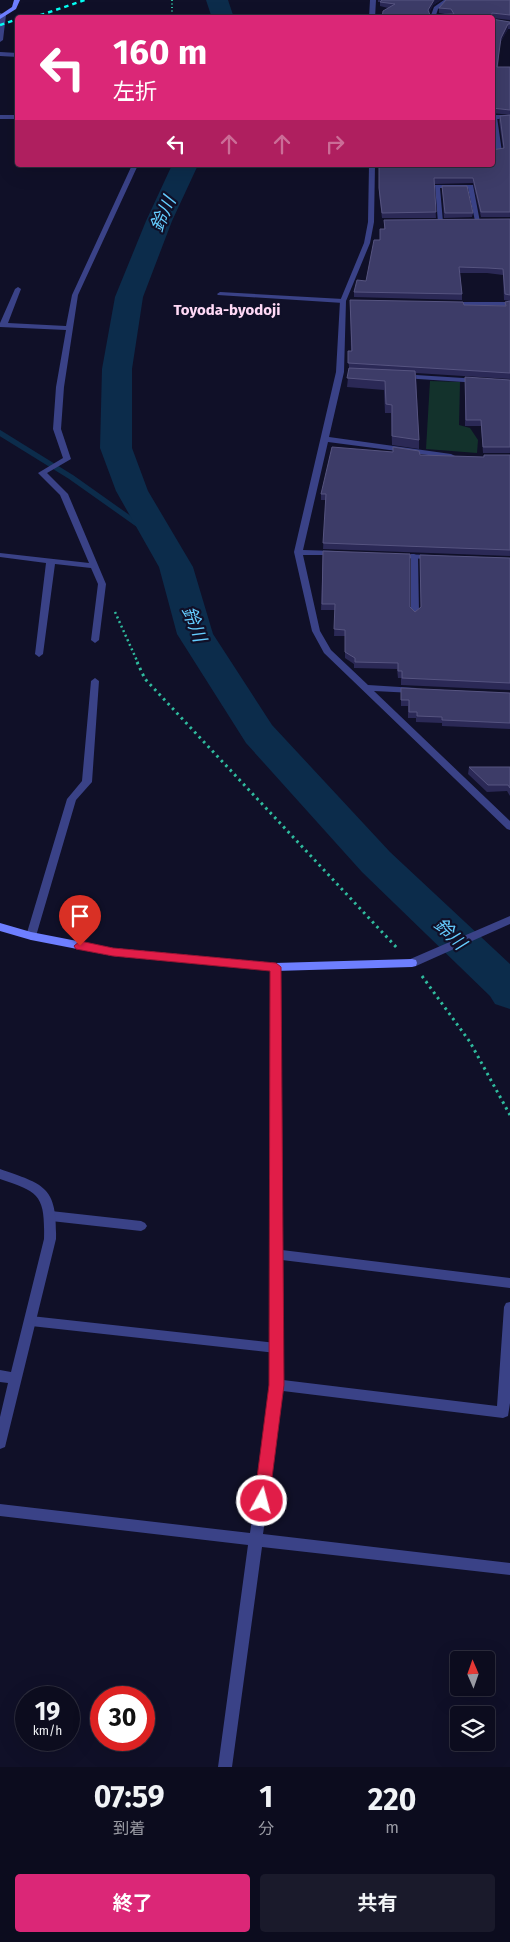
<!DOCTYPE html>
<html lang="ja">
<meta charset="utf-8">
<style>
body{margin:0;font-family:"Fira Sans","Noto Sans JP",sans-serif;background:#1a1a2b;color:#f1f3f6;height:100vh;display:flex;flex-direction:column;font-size:19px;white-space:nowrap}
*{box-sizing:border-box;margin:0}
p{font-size:16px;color:#9a9ba4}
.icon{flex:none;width:28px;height:28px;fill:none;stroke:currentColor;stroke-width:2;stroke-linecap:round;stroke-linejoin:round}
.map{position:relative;height:1767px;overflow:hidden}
.sheet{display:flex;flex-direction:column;background:#0c0c1e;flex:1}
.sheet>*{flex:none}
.hud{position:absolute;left:15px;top:15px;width:480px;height:152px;border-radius:5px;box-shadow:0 5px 20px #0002,0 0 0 1px #2c2c3c;background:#db2777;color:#fff;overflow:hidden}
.needle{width:32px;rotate:358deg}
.buttons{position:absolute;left:450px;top:1651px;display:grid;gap:10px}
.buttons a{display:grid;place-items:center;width:45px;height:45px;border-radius:5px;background:#0c0c1e;box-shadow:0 5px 20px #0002,0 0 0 1px #2c2c3c;font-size:25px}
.speed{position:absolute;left:15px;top:1686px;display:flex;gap:10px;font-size:25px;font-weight:700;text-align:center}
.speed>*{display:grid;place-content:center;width:65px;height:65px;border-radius:50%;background:#0c0c1e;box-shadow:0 5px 20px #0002,0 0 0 1px #2c2c3c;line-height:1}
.speed small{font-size:12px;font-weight:400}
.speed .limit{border:8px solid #d22;background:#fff;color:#111}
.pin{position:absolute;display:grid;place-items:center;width:42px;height:42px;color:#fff;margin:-51px -21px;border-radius:50% 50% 50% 0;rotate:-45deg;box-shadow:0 0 5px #0007}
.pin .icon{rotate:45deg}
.me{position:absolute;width:55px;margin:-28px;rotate:7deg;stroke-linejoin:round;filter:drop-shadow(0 0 4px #0008)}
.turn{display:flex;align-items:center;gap:18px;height:105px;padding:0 15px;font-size:22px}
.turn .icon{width:65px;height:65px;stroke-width:2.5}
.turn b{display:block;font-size:35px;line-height:42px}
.lanes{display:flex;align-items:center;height:48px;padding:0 15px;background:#0003;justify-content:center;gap:25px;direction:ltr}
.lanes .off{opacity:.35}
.eta{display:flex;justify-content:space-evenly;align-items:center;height:85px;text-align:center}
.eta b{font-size:30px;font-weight:700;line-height:35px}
.action{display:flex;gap:10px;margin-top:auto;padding:10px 15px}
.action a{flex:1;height:58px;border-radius:5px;background:#db2777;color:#fff;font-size:20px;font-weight:700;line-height:58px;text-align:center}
.action a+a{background:#1a1a2b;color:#f1f3f6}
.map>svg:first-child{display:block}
.green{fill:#13322c}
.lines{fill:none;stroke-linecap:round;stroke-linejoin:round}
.stream{stroke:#0c2c4b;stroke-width:5.5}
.river{fill:#0c2c4b;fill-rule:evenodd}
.path-far2{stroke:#2fbb9e;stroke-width:2;stroke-dasharray:1 2.5;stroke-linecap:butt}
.path-far1{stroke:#2fbb9e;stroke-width:2.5;stroke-dasharray:2 3;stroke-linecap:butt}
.path{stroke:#2fbb9e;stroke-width:3;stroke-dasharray:2.5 4;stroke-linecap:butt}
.lane{fill:#3a4287;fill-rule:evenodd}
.street{fill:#3a4287;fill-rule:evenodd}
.secondary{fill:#6e7fff;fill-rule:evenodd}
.rail{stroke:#03fff4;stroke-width:2.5;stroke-dasharray:4.5 4;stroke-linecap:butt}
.wall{fill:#2b2956}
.shaded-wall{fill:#18173c}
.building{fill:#3d3c68;stroke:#565480}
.route{fill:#e11d48;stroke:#92132f}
.labels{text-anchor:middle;stroke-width:4.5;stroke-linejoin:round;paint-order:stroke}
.far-neighbourhood-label{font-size:15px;font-weight:bold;fill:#ffd9f6;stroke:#101028}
.water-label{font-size:18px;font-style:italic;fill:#65cdff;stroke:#101028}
</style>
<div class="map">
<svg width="510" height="1767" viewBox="0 0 510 1767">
<rect width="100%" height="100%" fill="#101028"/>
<path class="green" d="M430,381L460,382L459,425L470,428L478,440L477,453L426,449Z"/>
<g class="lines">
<path class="stream" d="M0,433L71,477L160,540"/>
<path class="river" d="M206,0H228L234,18H212Z
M172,165H198L172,221L143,297L132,369V448L148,491L193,567L213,634L272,725L390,852L510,964V1009L495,1004L490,996L362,872L246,743L177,634L159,567L116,491L100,448L102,369L115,297L146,221Z"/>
<path class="path-far2" d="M172,0V18"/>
<path class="path-far1" d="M115,612L138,663"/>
<path class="path" d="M137,662L145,679L398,949
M422,976L470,1042L510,1115"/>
<path class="lane" d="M444,0H450L438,9L435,18H430L434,7Z
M494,115L497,117L502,152L492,154V150H496L492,116Z
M435,185H473L480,222L475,221L468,188H440L443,222L438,223Z
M220,292L343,299L346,301L343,303L218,295L217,294Z
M411,554H414L418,556L419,613L415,616L411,613Z
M51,1211L141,1221L145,1223L147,1226L145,1229L141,1231L51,1221L47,1219L45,1216L47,1213Z
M31,1316L276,1343L280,1344L282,1348L280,1352L276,1353L31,1326L27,1325L25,1321L27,1317Z"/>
<path class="street" d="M370,0H376L375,18H369Z
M0,13L6,15L3,40L0,42Z
M0,52L18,53V57L0,56Z
M0,115H18V119H0Z
M492,115H510V119H492Z
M132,165H138L78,295L64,387L61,429L71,459L47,473L68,494L106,584L99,640L95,643L91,640L98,584L91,568L55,564L43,654L39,657L35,654L46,563L0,557V553L89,563L60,495L38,473L63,458L53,429L56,387L66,330L0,327V323L15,289L18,287L21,289L8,323L66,326L72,295Z
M369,165H375L374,222L370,243L346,301L344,372L329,437L451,454L455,456L451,458L328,442L303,550L335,551L339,553L335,555H303L320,631L331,650L368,685L416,688L417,690L413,693L374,691L510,821V830L507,829L324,653L312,631L294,552L336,372L340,301L364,243L368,222Z
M451,302H510V306L449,305V303Z
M400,374L479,379L483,381L479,383L403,378H400Z
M394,554L432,555L436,557L432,559L397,558L393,556Z
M95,678L99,681L92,782L76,800L36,936L31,940L26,936L67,799L82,781L91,681Z
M510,916V924L416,966H408L407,963L408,960Z
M275,963L279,964L280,967L282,1250L510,1278V1288L282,1260L283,1380L497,1406L504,1307L506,1303L510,1302V1403L508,1416L503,1418L283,1391L263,1534L510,1563V1575L262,1547L232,1767H218L248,1545L0,1516V1504L250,1533L271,1385L270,967L271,964Z
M0,1169C46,1185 57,1187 56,1239L6,1443L5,1447L0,1449V1417L8,1383L0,1382V1370L11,1372L44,1239C45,1196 40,1192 0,1179Z"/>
<path class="secondary" d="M14,0H20L16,9L0,19V15L12,7Z
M0,923L31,932L113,948L275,963L412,959L416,960L417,963L416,966L412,967L275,971L113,956L31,940L0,931Z"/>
<path class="rail" d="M32,18L85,0
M0,25L18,19"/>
</g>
<path class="wall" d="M378,0H441L433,5L429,13L430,15H450L439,13V8L510,0V20L492,18H382L388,8L380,6V2H378Z
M492,19L510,22V29H508L500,43L498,67H510V115L492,113Z
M510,115V217H481L473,183L434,184L436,218H382L379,194V165H492L503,148L499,121L500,116Z
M442,186L473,213L472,217L444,218Z
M510,219V301L504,300L503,275L487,273H460L462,294V300L354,297V292L366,281L384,229V220Z
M350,300L464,305L505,306V302L510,301V379L416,373L419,440V449L392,445L391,413H385L384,390L347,387L349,368L348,351H351Z
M465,377L510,380V453H483L481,426H465Z
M420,455L483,457L484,455H510V556L323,549L326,500H321V494Z
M323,551L410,607L415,612L421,607L420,555L510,558V690L401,685V678H398L397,669L354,668V664L345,658V636H334L335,610H321Z
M401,688L510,693V729L442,726V723L416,722V718H408V706H401Z
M469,767H510V796L507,791L487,792L468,774Z"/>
<path class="shaded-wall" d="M434,0H441L433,5L428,15V10Z
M508,24V29L500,43L501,38Z"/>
<path class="building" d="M382,0H434L428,10L430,15L454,14L451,9L439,8L446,0H510V15L492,13L491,18H382L383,11L395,4L380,2Z
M492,19L510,22V24H508L501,38L497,67H510V110L492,108Z
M510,115V212H481L473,178H434L436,212L382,213L379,188V165H492V150L504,148L500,116Z
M492,127L494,143H492Z
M442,186H467L473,213H445Z
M510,219V295L505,294L503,269L488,268L459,267L462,294L354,292L357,280L366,281L374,240H380V229H385L384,220Z
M350,300L463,302L464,305L506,306L505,302L510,301V373L348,363V351H352Z
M349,368L415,371L419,440L392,436V405L386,404L385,381L347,378Z
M465,377L510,380V447H483L481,420H466Z
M332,447L393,452V447L419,451L420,455L484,457V455H510V550L323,543L326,494H321Z
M323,551L410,554V607L415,612L421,607L420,555L510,558V683L402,678V671H398V663L355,662V658L345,652V630L334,629L335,604H322Z
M401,688L510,693V723L442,720V717L417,716V712H409V700H401Z
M469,767H510V788L508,785H488Z"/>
<path class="route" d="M80,941L113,948L276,963L281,967L284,1385L269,1501L267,1506L262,1508L257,1506L254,1501L269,1385L270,971L113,956L76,949L74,946Z"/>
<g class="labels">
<g class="far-neighbourhood-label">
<text x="227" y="315">Toyoda-byodoji</text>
</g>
<g class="water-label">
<text transform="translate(163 214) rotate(-66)" y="6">鈴川</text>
<text transform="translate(194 624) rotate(69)" y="6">鈴川</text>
<text transform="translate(450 934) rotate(44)" y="6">鈴川</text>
</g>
</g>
</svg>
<div class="buttons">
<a><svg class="needle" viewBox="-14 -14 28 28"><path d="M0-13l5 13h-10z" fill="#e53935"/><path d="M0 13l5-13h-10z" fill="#9a9ba4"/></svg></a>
<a><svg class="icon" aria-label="layers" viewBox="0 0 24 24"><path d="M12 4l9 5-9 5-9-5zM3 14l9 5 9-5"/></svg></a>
</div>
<div class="speed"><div>19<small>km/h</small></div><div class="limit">30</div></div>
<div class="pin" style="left:80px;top:946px;background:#d93025"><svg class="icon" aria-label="arrive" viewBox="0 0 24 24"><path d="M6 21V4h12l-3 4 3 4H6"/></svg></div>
<svg class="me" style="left:262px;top:1501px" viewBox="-20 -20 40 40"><circle r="17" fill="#e11d48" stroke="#fff" stroke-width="3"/><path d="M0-11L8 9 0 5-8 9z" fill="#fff"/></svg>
<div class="hud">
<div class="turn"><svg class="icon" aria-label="left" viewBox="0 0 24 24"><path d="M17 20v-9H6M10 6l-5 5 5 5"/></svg><div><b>160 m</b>左折</div></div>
<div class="lanes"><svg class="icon" aria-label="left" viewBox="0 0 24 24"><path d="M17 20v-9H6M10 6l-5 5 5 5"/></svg><svg class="icon off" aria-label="ahead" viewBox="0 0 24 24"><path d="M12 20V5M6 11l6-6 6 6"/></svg><svg class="icon off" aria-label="ahead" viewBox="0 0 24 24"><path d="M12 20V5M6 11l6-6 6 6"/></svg><svg class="icon off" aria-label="right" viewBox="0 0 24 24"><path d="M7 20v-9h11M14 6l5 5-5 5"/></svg></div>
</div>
</div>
<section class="sheet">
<div class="eta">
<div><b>07:59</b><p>到着</p></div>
<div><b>1</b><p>分</p></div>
<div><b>220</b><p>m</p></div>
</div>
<div class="action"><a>終了</a><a>共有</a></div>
</section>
